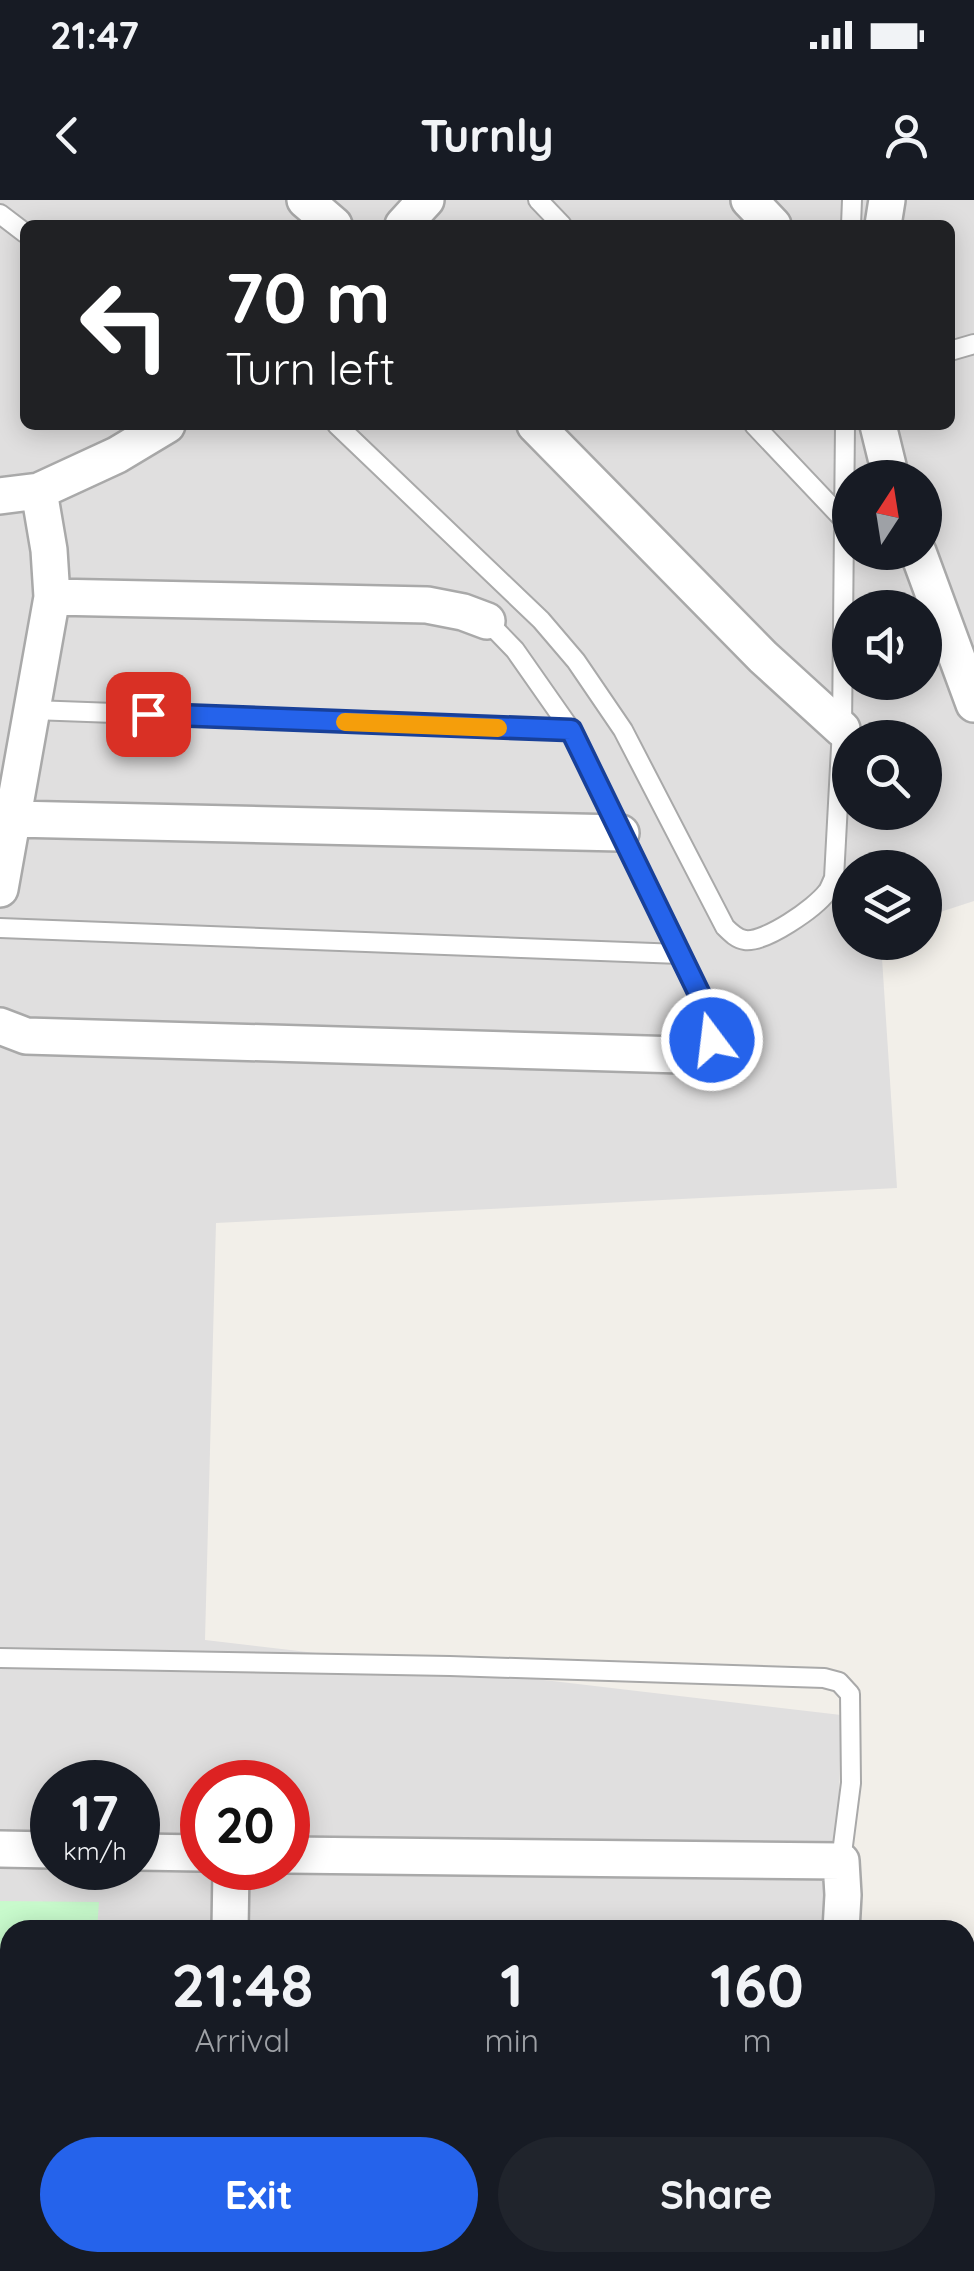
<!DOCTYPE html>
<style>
body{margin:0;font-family:Quicksand,sans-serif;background:#20242c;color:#f1f3f6;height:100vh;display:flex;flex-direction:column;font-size:38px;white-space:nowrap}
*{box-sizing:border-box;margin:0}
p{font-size:32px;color:#9ea1a6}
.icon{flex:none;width:55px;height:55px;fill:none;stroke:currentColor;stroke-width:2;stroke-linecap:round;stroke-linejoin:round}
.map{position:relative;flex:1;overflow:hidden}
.sheet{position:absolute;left:0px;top:1720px;width:975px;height:352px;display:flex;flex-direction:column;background:#171b24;border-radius:30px 30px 0 0;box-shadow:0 5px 25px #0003}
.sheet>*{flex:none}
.guide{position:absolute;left:20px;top:20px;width:935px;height:210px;border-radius:15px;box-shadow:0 5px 25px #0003;background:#202124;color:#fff;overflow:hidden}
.needle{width:65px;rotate:12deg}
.tools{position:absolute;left:832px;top:260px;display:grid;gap:20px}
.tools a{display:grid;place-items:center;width:110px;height:110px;border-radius:50%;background:#171b24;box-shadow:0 5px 25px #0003;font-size:50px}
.speed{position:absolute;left:30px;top:1560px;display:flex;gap:20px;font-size:50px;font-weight:700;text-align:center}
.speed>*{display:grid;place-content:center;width:130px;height:130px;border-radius:50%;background:#171b24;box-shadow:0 5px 25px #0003;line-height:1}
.speed small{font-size:25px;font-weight:400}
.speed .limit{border:15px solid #d22;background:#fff;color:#111}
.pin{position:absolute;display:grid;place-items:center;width:85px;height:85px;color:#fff;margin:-42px;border-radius:20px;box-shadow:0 5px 15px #0006}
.me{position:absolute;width:110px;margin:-55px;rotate:345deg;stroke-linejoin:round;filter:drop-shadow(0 0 8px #0008)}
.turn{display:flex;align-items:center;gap:35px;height:210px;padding:0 40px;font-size:45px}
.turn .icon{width:130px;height:130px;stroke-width:2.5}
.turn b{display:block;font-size:70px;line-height:85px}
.eta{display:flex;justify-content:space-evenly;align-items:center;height:170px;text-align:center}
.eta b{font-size:60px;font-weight:800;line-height:70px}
.action{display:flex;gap:20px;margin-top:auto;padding:20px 40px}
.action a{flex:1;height:115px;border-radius:60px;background:#2563eb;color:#fff;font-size:40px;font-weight:800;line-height:115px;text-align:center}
.action a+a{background:#20242c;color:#f1f3f6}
.status{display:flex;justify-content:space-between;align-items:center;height:70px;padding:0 50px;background:#171b24;direction:ltr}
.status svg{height:28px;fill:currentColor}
header{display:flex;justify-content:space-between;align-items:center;height:130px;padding:0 40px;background:#171b24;font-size:45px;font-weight:800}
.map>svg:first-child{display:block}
.residential{fill:#e0dfdf;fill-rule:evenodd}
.park{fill:#c8facc}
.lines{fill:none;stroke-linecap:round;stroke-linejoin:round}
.service-casing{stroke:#a9a9a9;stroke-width:22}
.minor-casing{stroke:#a9a9a9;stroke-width:40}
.service{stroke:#fff;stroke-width:18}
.minor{stroke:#fff;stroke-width:35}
.route-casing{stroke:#184099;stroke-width:25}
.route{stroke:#2563eb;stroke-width:18}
.slow{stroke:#f59e0b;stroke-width:18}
</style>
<div class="status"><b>21:47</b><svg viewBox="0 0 49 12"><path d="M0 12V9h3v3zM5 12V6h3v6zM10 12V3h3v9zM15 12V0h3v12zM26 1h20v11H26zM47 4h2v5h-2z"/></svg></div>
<header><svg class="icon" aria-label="back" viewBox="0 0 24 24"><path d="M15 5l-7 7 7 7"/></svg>Turnly<svg class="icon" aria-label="person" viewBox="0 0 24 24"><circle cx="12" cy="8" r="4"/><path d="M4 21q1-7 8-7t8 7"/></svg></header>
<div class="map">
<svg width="974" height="2071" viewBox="0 0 974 2071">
<rect width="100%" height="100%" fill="#f2efe9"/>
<path class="residential" d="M0,0H974V701L925,717V668H850V742L881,743L897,988L216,1023L205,1440L841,1515L836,1730H10V2062H828V2071H0ZM25,25H950V225H25ZM850,278H925V352H850ZM850,408H925V482H850ZM850,538H925V612H850ZM52,1582H138V1668H52ZM202,1582H288V1668H202Z"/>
<path class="park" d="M0,1701L99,1702L97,1730H10V2062L186,2063L185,2071H0Z"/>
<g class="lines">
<defs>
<path id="service" d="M538,0L562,25
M0,14L25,33
M851,25L852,0
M950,151L974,144
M337,225L541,420L576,461L623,530L725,727C731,733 737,739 745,740C765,743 815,708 827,692C829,690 833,680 834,678L842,529L845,225
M754,225L843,319
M487,421L515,450L571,530L712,820V839L703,852L681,855
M33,510L571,530
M0,728L680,754
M0,1458L450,1466L824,1478L839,1482L850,1494L851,1583L841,1661
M362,2071V2062
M658,2071V2062"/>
<path id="minor" d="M305,0L334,25
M749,0L773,25
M403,25L426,0
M883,25L887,0
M535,225L763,457L842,529
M878,225L891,278
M0,296L39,291L117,255L167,225
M918,352L974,504
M52,397L427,405L463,412L487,421
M13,619L621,633
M0,689L52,397L49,350L39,291
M0,826L26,836L681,855
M0,1649L52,1650
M138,1652L202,1653
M288,1655L841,1661L843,1695L841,1730
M230,1730L231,1668
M219,2071L222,2062
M525,2071V2062
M834,2071L835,2062"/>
</defs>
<use href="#service" class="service-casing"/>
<use href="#minor" class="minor-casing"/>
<use href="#service" class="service"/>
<use href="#minor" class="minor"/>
</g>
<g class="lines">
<defs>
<path id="route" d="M148,514L571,530L712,820V840"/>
</defs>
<use href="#route" class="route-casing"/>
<use href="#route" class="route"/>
<path class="slow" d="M345,522L498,528"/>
</g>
</svg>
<div class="tools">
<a><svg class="needle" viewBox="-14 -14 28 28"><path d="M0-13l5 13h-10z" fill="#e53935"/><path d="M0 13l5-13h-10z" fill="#9ea1a6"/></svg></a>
<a><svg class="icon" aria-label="sound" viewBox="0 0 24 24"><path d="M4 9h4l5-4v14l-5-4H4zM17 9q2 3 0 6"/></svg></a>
<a><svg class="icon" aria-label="search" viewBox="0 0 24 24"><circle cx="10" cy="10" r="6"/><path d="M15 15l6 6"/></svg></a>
<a><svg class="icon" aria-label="layers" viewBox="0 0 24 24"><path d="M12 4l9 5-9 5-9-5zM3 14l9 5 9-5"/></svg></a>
</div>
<div class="speed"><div>17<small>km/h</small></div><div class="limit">20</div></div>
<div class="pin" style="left:148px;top:514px;background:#d93025"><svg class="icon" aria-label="arrive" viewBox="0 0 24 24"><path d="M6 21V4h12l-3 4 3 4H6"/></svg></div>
<svg class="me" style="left:712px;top:840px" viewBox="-20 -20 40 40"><circle r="17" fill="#2563eb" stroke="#fff" stroke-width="3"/><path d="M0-11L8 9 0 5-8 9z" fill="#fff"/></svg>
<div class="guide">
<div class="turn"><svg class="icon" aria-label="left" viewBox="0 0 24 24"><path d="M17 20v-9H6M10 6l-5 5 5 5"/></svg><div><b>70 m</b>Turn left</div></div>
</div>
<section class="sheet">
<div class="eta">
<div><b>21:48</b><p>Arrival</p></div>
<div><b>1</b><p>min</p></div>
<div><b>160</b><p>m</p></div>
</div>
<div class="action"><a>Exit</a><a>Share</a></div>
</section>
</div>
